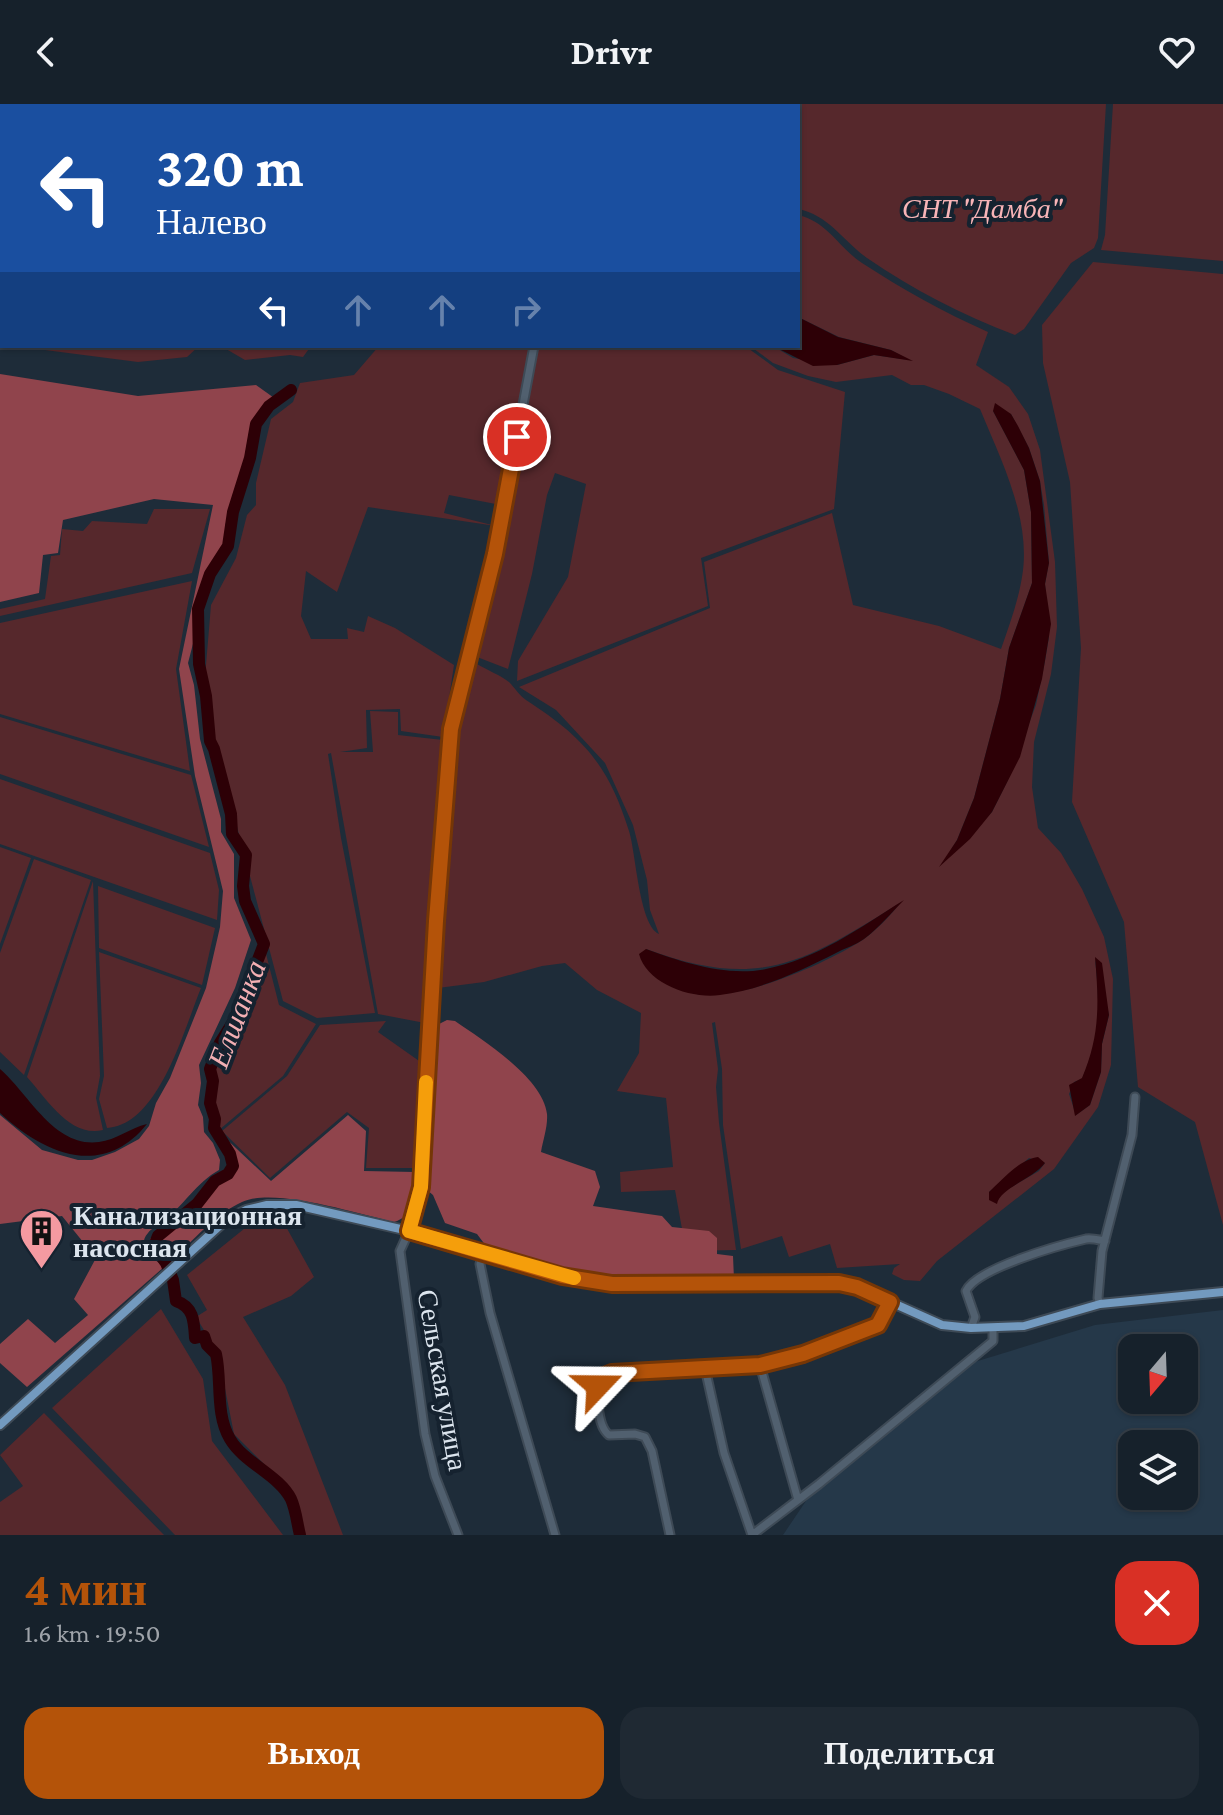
<!DOCTYPE html>
<html lang="ru">
<meta charset="utf-8">
<style>
body{margin:0;font-family:"Crimson Pro",serif;background:#1f2933;color:#f1f3f6;height:100vh;display:flex;flex-direction:column;font-size:30px;white-space:nowrap}
*{box-sizing:border-box;margin:0}
p{font-size:26px;color:#9ea3a9}
.icon{flex:none;width:44px;height:44px;fill:none;stroke:currentColor;stroke-width:2;stroke-linecap:round;stroke-linejoin:round}
.map{position:relative;height:1431px;overflow:hidden}
.drawer{display:flex;flex-direction:column;background:#16212b;flex:1}
.drawer>*{flex:none}
.guide{position:absolute;left:0px;top:0px;width:800px;height:244px;box-shadow:0 2px 6px #0004,0 0 0 2px #353e47;background:#1a4fa0;color:#fff;overflow:hidden}
.needle{width:52px;rotate:199deg}
.tools{position:absolute;left:1118px;top:1230px;display:grid;gap:16px}
.tools a{display:grid;place-items:center;width:80px;height:80px;border-radius:16px;background:#16212b;box-shadow:0 2px 6px #0004,0 0 0 2px #353e47;font-size:40px}
.pin{position:absolute;display:grid;place-items:center;width:68px;height:68px;color:#fff;margin:-34px;border:4px solid #fff;border-radius:50%;box-shadow:0 2px 8px #0007}
.me{position:absolute;width:88px;margin:-44px;rotate:67deg;stroke-linejoin:round;filter:drop-shadow(0 0 6px #0008)}
.turn{display:flex;align-items:center;gap:28px;height:168px;padding:0 24px;font-size:36px}
.turn .icon{width:104px;height:104px;stroke-width:2.5}
.turn b{display:block;font-size:56px;line-height:68px}
.lanes{display:flex;align-items:center;height:76px;padding:0 24px;background:#0003;justify-content:center;gap:40px;direction:ltr}
.lanes .off{opacity:.35}
.round{display:grid;place-items:center;flex:none;width:84px;height:84px;border-radius:24px;background:#1f2933}
.overview{display:flex;align-items:center;justify-content:space-between;height:136px;padding:0 24px}
h1{font-size:48px;font-weight:700;line-height:60px;color:#b45309}
.action{display:flex;gap:16px;margin-top:auto;padding:16px 24px}
.action a{flex:1;height:92px;border-radius:24px;background:#b45309;color:#fff;font-size:32px;font-weight:700;line-height:92px;text-align:center}
.action a+a{background:#1f2933;color:#f1f3f6}
header{display:flex;justify-content:space-between;align-items:center;height:104px;padding:0 24px;background:#16212b;font-size:36px;font-weight:700}
.map>svg:first-child{display:block}
.built{fill:#253849;fill-rule:evenodd}
.green{fill:#56282c;fill-rule:evenodd}
.forest{fill:#90444c}
.water{fill:#2d0006}
.lines{fill:none;stroke-linecap:round;stroke-linejoin:round}
.river{stroke:#2d0006;stroke-width:12}
.minor-casing{stroke:#3e4a56;stroke-width:11}
.major-casing{stroke:#3e4a56;stroke-width:12}
.minor{stroke:#51606f;stroke-width:7}
.major{stroke:#739abf;stroke-width:8}
.route-casing{stroke:#753606;stroke-width:20}
.route{stroke:#b45309;stroke-width:14}
.slow{stroke:#f59e0b;stroke-width:14}
.labels{text-anchor:middle;stroke-width:8;stroke-linejoin:round;paint-order:stroke}
.park-label{font-size:28px;font-style:italic;fill:#f8b4b7;stroke:#15222f}
.poi-label{font-size:28px;font-weight:bold;fill:#dce5ee;stroke:#15222f;text-anchor:start}
.street-label{font-size:28px;fill:#dce5ee;stroke:#15222f}
.water-label{font-size:30px;font-style:italic;fill:#f3afb3;stroke:#15222f}
</style>
<header><svg class="icon" aria-label="back" viewBox="0 0 24 24"><path d="M15 5l-7 7 7 7"/></svg>Drivr<svg class="icon" aria-label="heart" viewBox="0 0 24 24"><path d="M12 20l-8-8c-3-5 5-10 8-4 3-6 11-1 8 4z"/></svg></header>
<div class="map">
<svg width="1223" height="1431" viewBox="0 0 1223 1431">
<rect width="100%" height="100%" fill="#1e2c39"/>
<path class="built" d="M1223,1206V1431H783L810,1391L968,1260L1095,1221ZM1132,1244H1184V1296H1132ZM1132,1340H1184V1392H1132Z"/>
<path class="green" d="M1,0H188L2,2V240Z
M659,0H1106L1098,134L1094,144L1071,159L1024,225L1015,231C962,211 914,186 867,154C843,137 829,111 798,105V2H649Z
M1113,0H1223V157L1101,146L1105,131Z
M798,111C828,118 838,143 862,159C902,185 943,208 988,228L976,261L1009,283L1028,310L1040,346L1055,458L1057,523L1051,570L1034,638L1032,683L1038,724L1061,749L1082,785L1104,833L1113,875L1111,961L1098,1003L1054,1065L937,1157L920,1177L904,1176L892,1170L894,1164L900,1160L837,1164L830,1140L789,1153L782,1132L741,1145L723,1021L722,965L715,918L712,919L718,965L716,983L719,1019L736,1146L686,1147L675,1086L621,1088L620,1068L673,1063L666,994L617,987L639,949L641,909L597,886L565,859L542,862L484,878L438,884L441,797L456,625L471,563L477,560C487,566 500,571 509,578C515,584 519,591 526,596C583,633 608,660 629,727C636,749 639,821 659,830L650,806L647,776L633,721L605,659L556,606L519,583L710,504L704,458L832,409L853,501L939,522L1001,545C1009,522 1018,498 1022,473C1032,416 1001,356 980,305L949,290L924,281H911L892,271L836,278L808,272L773,259L750,242H773L793,254L837,261L874,251L909,256L891,246L839,233L798,213ZM993,307L1011,310L1029,344L1040,377L1044,401L1049,458L1045,480L1049,533L1045,557L1036,601L1007,678L992,708L943,759L957,736L974,694L1000,595L1009,544L1032,479L1031,408L1024,366ZM900,799C892,810 874,829 861,837C825,860 724,906 683,886C671,880 655,855 646,845C760,887 803,859 900,799ZM1095,855L1109,911L1102,940L1101,968L1090,1001L1076,1011L1069,990L1074,978L1082,975C1101,931 1100,902 1095,855ZM1029,1054L1045,1059L1039,1067L1001,1089L998,1093L989,1088Z
M1093,158L1223,170V1121L1195,1018L1138,983L1124,818L1072,698L1081,544L1070,378L1043,259L1042,221Z
M14,242H199L187,253L138,258Z
M221,242H311L303,253L290,251L245,256Z
M379,242H745L778,266L845,288L834,405L701,454L708,502L517,577L518,557L568,473L586,380L555,369L547,391L532,470L508,565L477,553L511,403L449,391L444,409L496,422L368,403L337,488L306,467L301,512L311,535H348L347,524L364,528L368,512L395,524L454,561L443,633L401,627L400,605L366,606L367,644L340,648H373L370,607L398,608V631L443,636L428,811L425,919L378,910L331,649L328,650L341,734L375,909L317,914L283,897L207,609L205,573L211,501L236,454L247,411L256,401V379L271,315L293,298L300,279L354,271Z
M154,405H210L192,469L0,512V505L45,495L51,452L60,451L62,425L83,427L92,417L147,420Z
M192,477L176,565L190,667L0,610V519Z
M0,613L191,671L209,743L0,670Z
M0,675L210,749L219,786L217,816L0,740Z
M0,743L31,754L0,840Z
M34,755L91,776L24,971L0,948V849Z
M93,777L100,972L96,994L103,1026C70,1034 47,995 27,973Z
M98,782L215,824L202,881L99,844Z
M263,838L279,901L316,920L283,972L219,1026L213,1028L209,1003L207,962Z
M99,848L201,884C184,925 159,1021 107,1024L99,995L104,972Z
M386,917L378,928L422,959L415,1064H366L369,1024L347,1008L270,1074L222,1027L287,972L320,921Z
M280,1112L314,1173L291,1192L243,1213L285,1281L343,1431H302L290,1390L283,1379L234,1330L218,1249L196,1213L207,1206L187,1171L255,1116Z
M161,1205L203,1275L212,1337L283,1431H175L52,1304Z
M44,1309L164,1431H0V1398L23,1382L0,1351Z"/>
<path class="forest" d="M0,270L138,292L256,281L277,296L263,303L249,329L241,374L233,390L225,423V441L207,474L194,510L195,532L188,559L194,581L200,635L221,715V728L234,750V794L251,836L235,884L199,961L201,979L198,1001L203,1013L204,1028L213,1039L220,1056L219,1066C197,1078 183,1102 163,1118C159,1122 151,1124 148,1129C143,1134 143,1141 144,1147L164,1163L27,1283L0,1259V1240L28,1215L55,1239L88,1211L74,1195L96,1154L62,1112L0,1120V1011L42,1046L78,1056H92L115,1048L139,1035L149,1022L156,999L170,974L206,884L220,823L223,787L195,672L179,565L213,401L154,395L63,416L58,449L43,451L39,489L0,498Z
M447,916L455,917C484,937 543,974 547,1010C548,1022 543,1036 541,1048L595,1067L600,1083L593,1102L662,1112L672,1123L709,1127L717,1134V1150L733,1152L734,1175H617L572,1169L508,1151L486,1142L477,1130L445,1119L433,1091L427,1086L435,922Z
M348,1011L366,1027L364,1067L415,1068C416,1086 415,1113 394,1118C358,1110 274,1083 242,1098C215,1110 193,1137 171,1157L150,1142V1135C173,1119 189,1101 209,1081C215,1075 222,1072 228,1064L225,1048L216,1030H221L271,1077Z"/>
<path class="water" d="M798,213L838,233L891,246L913,257L874,251L837,261L813,262L773,242H798Z
M995,299L1011,310L1018,322L1029,344L1040,377L1049,459L1045,480L1051,520L1042,575L1020,653L992,708L970,735L939,763L957,736L974,694L1000,595L1009,544L1032,479L1031,408L1024,366L993,307Z
M904,796C891,809 879,824 864,835C856,841 845,844 836,849C800,867 761,886 720,891C691,895 647,880 639,850L646,845C682,858 726,873 766,865C817,855 861,823 904,796Z
M1095,853L1102,859L1109,911L1102,940L1101,968L1090,1001L1075,1012L1069,981L1082,974C1100,932 1099,899 1095,853Z
M0,965C29,990 54,1044 99,1038C116,1036 130,1024 147,1020C102,1076 43,1049 0,1009Z
M1038,1053L1045,1059C1033,1075 1000,1084 997,1100L989,1096V1088C1002,1076 1020,1055 1038,1053Z"/>
<g class="lines">
<path class="river" d="M327,0V2
M291,286L269,302L256,320L250,354L233,408L228,442L210,470L198,505L199,560L206,592L210,637L214,645L231,710L232,730L246,751L243,782L245,797L264,840L235,915L220,939L210,965L213,977L210,999L215,1015L214,1024L230,1050L233,1062L228,1070L215,1077L197,1100L158,1132L154,1142L166,1159L173,1176L176,1197C194,1203 194,1218 195,1234L204,1232L207,1241L216,1250C222,1276 215,1310 230,1335C244,1359 279,1371 291,1395C296,1406 297,1419 300,1431"/>
<defs>
<path id="minor" d="M574,2V0
M483,1149L480,1160L490,1209L555,1431
M1100,1200L1098,1194L1102,1147L1132,1031L1135,993
M971,1224L975,1213L966,1187C977,1164 1060,1141 1086,1135C1092,1134 1099,1136 1105,1137
M760,1261L798,1396
M705,1264L724,1349L752,1431
M458,1431L435,1372L425,1330L400,1147L409,1127L421,1083L436,817L451,625L495,450L534,242
M670,1431L652,1347L645,1333L635,1330L609,1331C597,1322 595,1286 602,1273L612,1269L760,1261L803,1250L878,1221L890,1198
M752,1431L819,1380L993,1237V1224"/>
<path id="major" d="M0,1321L226,1116L246,1106L267,1101H296L409,1127L562,1172L612,1180L839,1179L857,1183L942,1221L971,1224L1024,1222L1100,1200L1223,1188"/>
</defs>
<use href="#minor" class="minor-casing"/>
<use href="#major" class="major-casing"/>
<use href="#minor" class="minor"/>
<use href="#major" class="major"/>
</g>
<g class="lines">
<defs>
<path id="route" d="M517,333L495,450L451,625L436,817L421,1083L409,1127L562,1172L612,1180L839,1179L857,1183L890,1198L878,1221L803,1250L760,1261L612,1269L602,1273L598,1282"/>
</defs>
<use href="#route" class="route-casing"/>
<use href="#route" class="route"/>
<path class="slow" d="M426,978L421,1083L409,1127L574,1174"/>
</g>
<defs>
<symbol id="building-pin" viewBox="-11 -11 22 30"><path d="M0 17L-7.5 6A9.5 9.5 0 1 1 7.5 6Z" fill="#f49aa1" stroke="#15222f"/><path d="M-4-6H4V6H1V3H-1V6H-4ZM-2.5-4.3h1.7v1.8h-1.7ZM.8-4.3h1.7v1.8H.8ZM-2.5-1h1.7V.8h-1.7ZM.8-1h1.7V.8H.8Z" fill="#111"/></symbol>
</defs>
<g fill-rule="evenodd">
<use href="#building-pin" x="16" y="1102" width="51" height="69"/>
</g>
<g class="labels">
<g class="park-label">
<text x="982" y="114">СНТ "Дамба"</text>
</g>
<g class="poi-label">
<text x="73" y="1121">Канализационная<tspan x="73" dy="32">насосная</tspan></text>
</g>
<g class="street-label">
<text transform="translate(443 1276) rotate(80)" y="10">Сельская улица</text>
</g>
<g class="water-label">
<text transform="translate(237 910) rotate(-69)" y="10">Елшанка</text>
</g>
</g>
</svg>
<div class="tools">
<a><svg class="needle" viewBox="-14 -14 28 28"><path d="M0-13l5 13h-10z" fill="#e53935"/><path d="M0 13l5-13h-10z" fill="#9ea3a9"/></svg></a>
<a><svg class="icon" aria-label="layers" viewBox="0 0 24 24"><path d="M12 4l9 5-9 5-9-5zM3 14l9 5 9-5"/></svg></a>
</div>
<div class="pin" style="left:517px;top:333px;background:#d93025"><svg class="icon" aria-label="arrive" viewBox="0 0 24 24"><path d="M6 21V4h12l-3 4 3 4H6"/></svg></div>
<svg class="me" style="left:598px;top:1282px" viewBox="-20 -20 40 40"><path d="M0-17L14 15 0 8-14 15z" fill="#b45309" stroke="#fff" stroke-width="4"/></svg>
<div class="guide">
<div class="turn"><svg class="icon" aria-label="left" viewBox="0 0 24 24"><path d="M17 20v-9H6M10 6l-5 5 5 5"/></svg><div><b>320 m</b>Налево</div></div>
<div class="lanes"><svg class="icon" aria-label="left" viewBox="0 0 24 24"><path d="M17 20v-9H6M10 6l-5 5 5 5"/></svg><svg class="icon off" aria-label="ahead" viewBox="0 0 24 24"><path d="M12 20V5M6 11l6-6 6 6"/></svg><svg class="icon off" aria-label="ahead" viewBox="0 0 24 24"><path d="M12 20V5M6 11l6-6 6 6"/></svg><svg class="icon off" aria-label="right" viewBox="0 0 24 24"><path d="M7 20v-9h11M14 6l5 5-5 5"/></svg></div>
</div>
</div>
<section class="drawer">
<div class="overview"><div><h1>4 мин</h1><p>1.6 km · 19:50</p></div><a class="round" style="background:#d93025;color:#fff"><svg class="icon" aria-label="close" viewBox="0 0 24 24"><path d="M6 6l12 12M18 6L6 18"/></svg></a></div>
<div class="action"><a>Выход</a><a>Поделиться</a></div>
</section>
